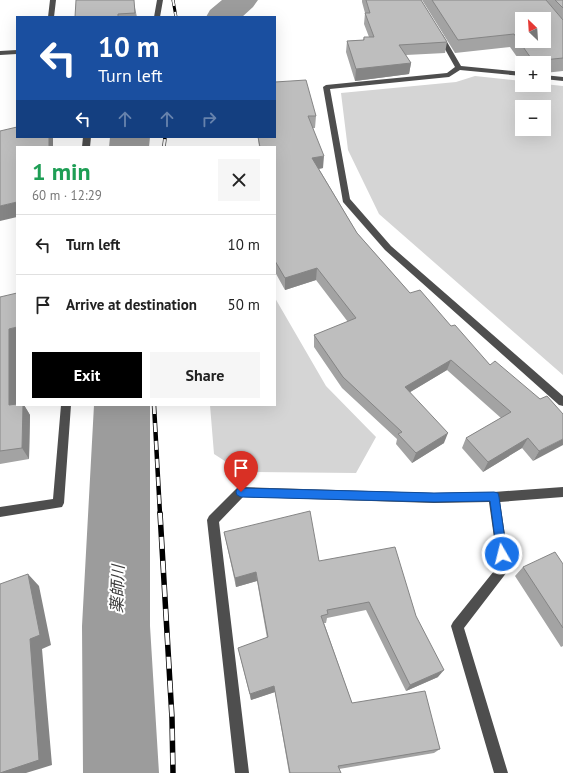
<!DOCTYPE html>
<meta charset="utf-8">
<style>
body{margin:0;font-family:"PT Sans","Noto Sans JP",sans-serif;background:#f6f6f6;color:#222;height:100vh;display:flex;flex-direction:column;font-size:15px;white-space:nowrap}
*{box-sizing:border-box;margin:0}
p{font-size:13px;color:#767676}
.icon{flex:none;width:22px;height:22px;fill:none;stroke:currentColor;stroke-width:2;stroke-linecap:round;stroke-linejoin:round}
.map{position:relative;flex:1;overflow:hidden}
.panel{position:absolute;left:16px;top:146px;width:260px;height:260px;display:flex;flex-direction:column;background:#fff;border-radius:0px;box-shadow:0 4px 16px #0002}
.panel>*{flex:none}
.guide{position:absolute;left:16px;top:16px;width:260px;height:122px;border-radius:0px;box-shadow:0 4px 16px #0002;background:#1a4fa0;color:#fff;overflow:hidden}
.needle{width:26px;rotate:335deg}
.tools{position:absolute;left:515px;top:12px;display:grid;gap:8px}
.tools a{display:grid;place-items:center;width:36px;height:36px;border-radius:0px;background:#fff;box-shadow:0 4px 16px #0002;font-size:20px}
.pin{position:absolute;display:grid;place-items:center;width:34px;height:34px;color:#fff;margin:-41px -17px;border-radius:50% 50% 50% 0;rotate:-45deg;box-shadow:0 0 4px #0007}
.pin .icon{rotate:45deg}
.me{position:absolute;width:44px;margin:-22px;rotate:352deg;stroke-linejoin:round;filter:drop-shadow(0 0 3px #0008)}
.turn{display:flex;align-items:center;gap:14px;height:84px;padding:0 16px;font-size:18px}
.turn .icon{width:52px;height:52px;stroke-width:2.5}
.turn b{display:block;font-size:28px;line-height:34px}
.lanes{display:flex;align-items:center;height:38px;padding:0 16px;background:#0003;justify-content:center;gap:20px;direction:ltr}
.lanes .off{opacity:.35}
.round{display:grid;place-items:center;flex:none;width:42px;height:42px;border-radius:0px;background:#f6f6f6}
.head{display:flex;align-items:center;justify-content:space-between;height:68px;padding:0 16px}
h1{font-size:24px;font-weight:600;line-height:30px;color:#1e9e55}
.primary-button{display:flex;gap:8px;margin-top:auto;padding:8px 16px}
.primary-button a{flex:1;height:46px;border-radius:0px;background:#000;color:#fff;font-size:16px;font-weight:600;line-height:46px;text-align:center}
.primary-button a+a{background:#f6f6f6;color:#222}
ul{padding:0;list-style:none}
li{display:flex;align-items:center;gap:12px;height:60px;padding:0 16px;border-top:1px solid #e0e0e0}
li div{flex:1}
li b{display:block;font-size:15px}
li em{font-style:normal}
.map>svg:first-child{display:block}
.green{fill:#d5d5d5;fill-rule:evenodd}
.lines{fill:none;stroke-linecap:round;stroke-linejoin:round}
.river{fill:#9c9c9c;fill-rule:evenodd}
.minor{fill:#4e4e4e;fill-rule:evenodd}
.rail-far3-casing{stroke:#000;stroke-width:3}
.rail-far2-casing{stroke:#000;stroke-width:3.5}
.rail-far1-casing{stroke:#000;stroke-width:4.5}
.rail-casing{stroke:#000;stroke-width:5.5}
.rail-far3{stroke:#fff;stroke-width:2;stroke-dasharray:6;stroke-linecap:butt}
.rail-far2{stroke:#fff;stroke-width:2.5;stroke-dasharray:8;stroke-linecap:butt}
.rail-far1{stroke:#fff;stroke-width:3;stroke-dasharray:9;stroke-linecap:butt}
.rail{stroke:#fff;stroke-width:4;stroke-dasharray:12;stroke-linecap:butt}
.wall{fill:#a3a3a3}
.shaded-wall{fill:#858585}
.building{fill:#bebebe;stroke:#858585;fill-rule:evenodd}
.route{fill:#1a73e8;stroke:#114b97}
.labels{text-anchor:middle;stroke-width:4;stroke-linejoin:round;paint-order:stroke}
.near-water-label{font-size:16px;font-style:italic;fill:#3d3d3d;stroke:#fff}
</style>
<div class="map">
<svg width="563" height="773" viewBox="0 0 563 773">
<rect width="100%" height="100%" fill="#fff"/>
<path class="green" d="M475,76L522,81V85H544V84L563,86V375L379,214L348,150L341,93L456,82ZM522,107H544V129H522Z
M275,298L326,386L376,437L356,473L242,472L214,454L210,405H275Z"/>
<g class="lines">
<path class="river" d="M222,0H258L253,7L242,17H206L210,10Z
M110,137H150L149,147H109Z
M94,405H150V626L159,773H83L82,626Z"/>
<path class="minor" d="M50,0H56L54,17H48Z
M157,0H163L160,17H154Z
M440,33L443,35L461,66L522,72V76L460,70L449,77L330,89L350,199L391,246L563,396V406L559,405L385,250L343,202L323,87L326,85L447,73L455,67L437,35Z
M17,50V54L0,55V51Z
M544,75L563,77V81L544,79Z
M83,137H91L90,147H82Z
M61,405H71L64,503L62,507L0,517V507L53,499Z
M241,487L434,493L494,492L563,487V497L500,502L510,568L464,628L508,773H494L451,626L453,622L498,566L489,502L434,503L243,497L219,522L249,773H235L207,520L209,516L237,488Z"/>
<defs>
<path id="rail-far3" d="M173,0L176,17"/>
<path id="rail-far2" d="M164,147L165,137"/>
<path id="rail-far1" d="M154,405L160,514"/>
<path id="rail" d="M160,513L172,718L173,773"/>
</defs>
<use href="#rail-far3" class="rail-far3-casing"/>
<use href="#rail-far2" class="rail-far2-casing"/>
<use href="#rail-far1" class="rail-far1-casing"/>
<use href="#rail" class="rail-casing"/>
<use href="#rail-far3" class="rail-far3"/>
<use href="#rail-far2" class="rail-far2"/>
<use href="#rail-far1" class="rail-far1"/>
<use href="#rail" class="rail"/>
</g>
<path class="wall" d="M362,0H421L447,42L445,53L406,55L411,63L409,74L355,81L346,52L347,41L363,40L364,37H369L364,24L365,13L362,2Z
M422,0H563V71L544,73V63H522V64L510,47L455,53Z
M135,8L137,17H75Z
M275,82L316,116L315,128H313L323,168L319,169L357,233L410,293L451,326L490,365L540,399L563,414L533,461L522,448L483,472L462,448L466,438L501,418L447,370L410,392L444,443L412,463L396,444L397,439L342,388L314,347V335L348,322L316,280L285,290L275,272V147H259L258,137H275Z
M0,297L16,342L17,404V405H24L30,415L29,459L0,464Z
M224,532L319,561L416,616L438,677L406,691L366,610L327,618L326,623H324L352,703L440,749L434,753L339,769L341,773H289L275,692L251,700L238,648L267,638L257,581L236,587Z
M563,564V646L561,647L515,576L523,567Z"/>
<path class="shaded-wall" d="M411,63L409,74L355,81L356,69Z
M49,137H53V147H49Z
M324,156L323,168L311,170L312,158Z
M17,202V217L0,221V206Z
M317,268L316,280L285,290V278Z
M17,327V342H16L17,417L9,405V329Z
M451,360L447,370L402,397L405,387Z
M23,405H24L30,415L29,459L22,448Z
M448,433L444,443L412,463L416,453Z
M528,438L522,448L483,472L488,462Z
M563,439V445L533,461L539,451Z
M256,572L257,581L236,587L235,578Z
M28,574L39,586L51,645L42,649L52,765L26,773H0L30,639Z
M444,670L438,677L406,691L410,685Z
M274,686L275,692L251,700L250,694Z"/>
<path class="building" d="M76,0H134L135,13L118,14V17H75Z
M366,0H421L447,42L399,45L411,63L356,69L347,41L364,40V37H374L365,13H370Z
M432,0H546L563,20V58L533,61L514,34L458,40ZM522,19H544V41H522Z
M555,0H563V8Z
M306,80L316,116H308L324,156L312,158L357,233L410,293L420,290L451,326L455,325L490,365L495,361L540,399L547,396L563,414V439L539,451L528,438L488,462L466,438L511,412L451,360L405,387L448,433L416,453L398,434L402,432L343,377L314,335L356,318L317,268L285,278L275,261V147H260L258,137H275V82Z
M17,127V137H49V147H17V202L0,206V131Z
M17,293V327L9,329V405L17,404V405H23L22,448L0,451V297Z
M310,511L319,561L395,547L416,616L444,670L410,685L369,602L327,610L328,614L321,616L352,703L425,691L440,749L338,766L341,773H290L274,686L250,694L238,648L268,637L256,572L235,578L224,532Z
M555,552L563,564V628L523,567Z
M28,574L40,635L30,639L39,760L0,773V584Z"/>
<path class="route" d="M241,488L434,493L494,492L498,493L499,497L507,554L506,558L502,559L498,558L497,554L490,501L434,502L241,497L237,495L236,492L237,489Z"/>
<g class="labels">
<g class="near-water-label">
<text transform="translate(117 589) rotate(-88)" y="6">薬師川</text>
</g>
</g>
</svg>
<div class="tools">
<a><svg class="needle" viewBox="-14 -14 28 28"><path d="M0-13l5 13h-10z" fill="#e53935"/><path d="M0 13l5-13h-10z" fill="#767676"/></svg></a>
<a>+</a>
<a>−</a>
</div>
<div class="pin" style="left:241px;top:492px;background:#d93025"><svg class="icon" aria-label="arrive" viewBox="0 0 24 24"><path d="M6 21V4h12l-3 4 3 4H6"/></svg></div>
<svg class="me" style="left:502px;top:554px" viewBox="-20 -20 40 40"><circle r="17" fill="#1a73e8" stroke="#fff" stroke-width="3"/><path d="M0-11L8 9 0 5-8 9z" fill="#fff"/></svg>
<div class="guide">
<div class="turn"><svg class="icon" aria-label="left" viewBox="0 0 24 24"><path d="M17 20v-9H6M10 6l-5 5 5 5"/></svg><div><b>10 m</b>Turn left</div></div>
<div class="lanes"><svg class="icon" aria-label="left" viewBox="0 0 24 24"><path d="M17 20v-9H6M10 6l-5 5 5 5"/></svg><svg class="icon off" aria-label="ahead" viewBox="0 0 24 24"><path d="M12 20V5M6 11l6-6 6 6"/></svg><svg class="icon off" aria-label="ahead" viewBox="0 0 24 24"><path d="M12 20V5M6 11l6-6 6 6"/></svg><svg class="icon off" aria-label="right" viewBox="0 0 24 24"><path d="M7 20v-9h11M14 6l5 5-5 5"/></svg></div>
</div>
<section class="panel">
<div class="head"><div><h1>1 min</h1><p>60 m · 12:29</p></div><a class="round"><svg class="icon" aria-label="close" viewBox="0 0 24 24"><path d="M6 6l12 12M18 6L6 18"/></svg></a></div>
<ul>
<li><svg class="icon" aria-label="left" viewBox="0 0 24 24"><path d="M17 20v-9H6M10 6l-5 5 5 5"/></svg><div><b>Turn left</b></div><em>10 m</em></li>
<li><svg class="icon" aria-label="arrive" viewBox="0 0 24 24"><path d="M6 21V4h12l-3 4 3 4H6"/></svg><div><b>Arrive at destination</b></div><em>50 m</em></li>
</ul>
<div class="primary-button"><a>Exit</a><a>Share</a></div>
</section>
</div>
